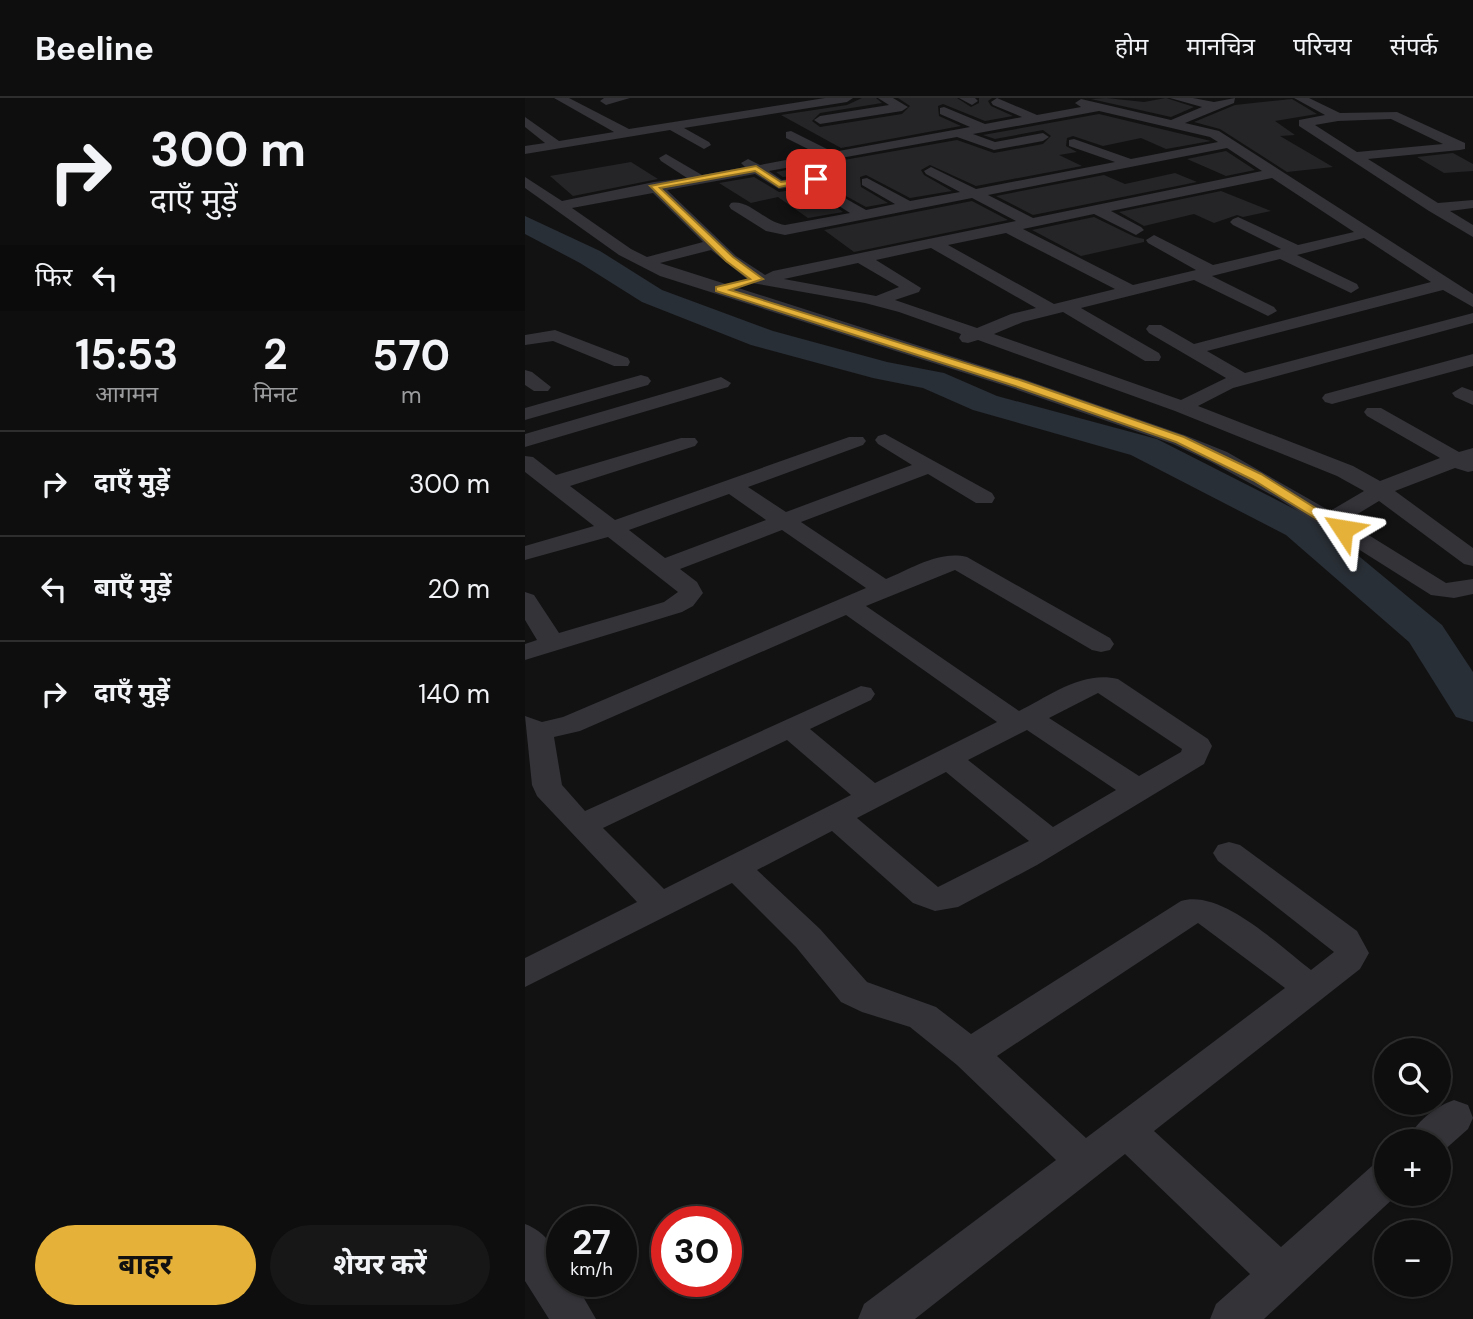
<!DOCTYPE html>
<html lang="hi">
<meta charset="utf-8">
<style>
body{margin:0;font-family:"DM Sans","Noto Sans Devanagari",sans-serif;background:#171717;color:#f1f3f6;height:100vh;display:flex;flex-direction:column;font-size:26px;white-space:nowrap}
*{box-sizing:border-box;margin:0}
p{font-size:23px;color:#9b9c9e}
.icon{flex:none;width:38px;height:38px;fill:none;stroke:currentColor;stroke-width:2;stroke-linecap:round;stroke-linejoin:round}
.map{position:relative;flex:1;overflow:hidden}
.panel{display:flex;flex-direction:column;background:#0e0e0e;width:525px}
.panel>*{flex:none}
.hud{background:#0e0e0e;color:#f1f3f6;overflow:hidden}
.fabs{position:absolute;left:849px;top:940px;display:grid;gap:14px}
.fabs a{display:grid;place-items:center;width:77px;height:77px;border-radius:50%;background:#0e0e0e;box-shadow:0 2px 5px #0004,0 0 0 2px #2e2e2e;font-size:35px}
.speed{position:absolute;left:21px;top:1108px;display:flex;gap:14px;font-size:35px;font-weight:700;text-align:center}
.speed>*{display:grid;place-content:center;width:91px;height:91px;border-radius:50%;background:#0e0e0e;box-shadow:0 2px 5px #0004,0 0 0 2px #2e2e2e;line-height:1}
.speed small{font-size:18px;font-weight:400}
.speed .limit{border:10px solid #d22;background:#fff;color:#111}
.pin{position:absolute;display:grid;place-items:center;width:60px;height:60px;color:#fff;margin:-30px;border-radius:14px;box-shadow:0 4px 10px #0006}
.me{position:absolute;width:77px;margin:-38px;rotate:303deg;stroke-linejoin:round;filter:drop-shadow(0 0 5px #0008)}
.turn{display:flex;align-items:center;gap:24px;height:147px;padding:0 35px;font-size:32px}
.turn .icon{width:91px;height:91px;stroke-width:2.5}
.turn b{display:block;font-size:49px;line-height:60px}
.then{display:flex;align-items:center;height:66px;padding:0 35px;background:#0003;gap:14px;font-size:26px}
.eta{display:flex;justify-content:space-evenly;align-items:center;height:119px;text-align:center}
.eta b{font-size:42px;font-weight:700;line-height:49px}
.primary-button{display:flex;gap:14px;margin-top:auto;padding:14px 35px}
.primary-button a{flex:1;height:80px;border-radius:42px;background:#e5b138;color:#111;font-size:28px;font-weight:700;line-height:80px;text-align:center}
.primary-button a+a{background:#171717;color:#f1f3f6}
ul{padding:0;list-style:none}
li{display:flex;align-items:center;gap:21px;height:105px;padding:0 35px;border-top:2px solid #2e2e2e}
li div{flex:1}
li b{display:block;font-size:26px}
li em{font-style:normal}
header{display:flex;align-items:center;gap:42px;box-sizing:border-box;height:98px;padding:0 35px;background:#0e0e0e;border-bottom:2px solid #2e2e2e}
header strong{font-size:33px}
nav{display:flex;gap:38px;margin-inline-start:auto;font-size:24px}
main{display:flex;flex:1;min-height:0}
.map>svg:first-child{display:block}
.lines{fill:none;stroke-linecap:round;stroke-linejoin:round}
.river{fill:#292f36;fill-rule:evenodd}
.building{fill:#252527}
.minor{fill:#333338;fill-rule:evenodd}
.route{fill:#e5b138;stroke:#957324;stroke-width:2}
</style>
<header>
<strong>Beeline</strong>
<nav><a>होम</a><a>मानचित्र</a><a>परिचय</a><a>संपर्क</a></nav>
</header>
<main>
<section class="panel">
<div class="hud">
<div class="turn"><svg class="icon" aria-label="right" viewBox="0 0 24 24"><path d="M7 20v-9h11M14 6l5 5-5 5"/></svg><div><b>300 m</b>दाएँ मुड़ें</div></div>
<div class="then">फिर<svg class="icon" aria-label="left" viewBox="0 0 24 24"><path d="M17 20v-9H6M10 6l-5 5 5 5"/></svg></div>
</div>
<div class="eta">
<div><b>15:53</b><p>आगमन</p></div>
<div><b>2</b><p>मिनट</p></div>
<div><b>570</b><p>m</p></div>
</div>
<ul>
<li><svg class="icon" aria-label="right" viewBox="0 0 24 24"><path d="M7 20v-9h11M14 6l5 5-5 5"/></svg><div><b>दाएँ मुड़ें</b></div><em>300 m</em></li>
<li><svg class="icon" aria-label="left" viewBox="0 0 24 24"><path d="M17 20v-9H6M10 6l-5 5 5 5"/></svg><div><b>बाएँ मुड़ें</b></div><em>20 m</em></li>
<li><svg class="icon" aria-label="right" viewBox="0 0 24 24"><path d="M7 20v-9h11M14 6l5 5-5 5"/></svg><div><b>दाएँ मुड़ें</b></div><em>140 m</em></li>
</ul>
<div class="primary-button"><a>बाहर</a><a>शेयर करें</a></div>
</section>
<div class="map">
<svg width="948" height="1221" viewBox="0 0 948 1221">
<rect width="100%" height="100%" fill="#121213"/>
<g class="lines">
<path class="river" d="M0,118L75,153L137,192L248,233L362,264L419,275L472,298L632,341L789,421L917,527L948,574V624L931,619L884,544L761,437L606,357L448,312L398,290L348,280L226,247L117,204L55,165L0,136Z"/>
</g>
<path class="building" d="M337,0H351L357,5L295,15L287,23L295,29L377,16L385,8L373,0H432L446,9L454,5V0H467L463,3L466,8L488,18L460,23L418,6L413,8L414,18L436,28L316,50L256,17L322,7Z
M581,0L619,4L641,0L669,9L646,19L566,1Z
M767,1L792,16L750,23L770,37L755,38L808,69L762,74L695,31L669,24L710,7Z
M574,16L686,43L641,51L616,40L578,48L548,38L542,40L541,48L552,54L534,57L557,68L451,88L405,67L396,72L399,77L427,93L385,100L341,77L335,79L336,89L363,105L341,109L301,87L295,90L293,95L318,114L283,120L253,99L226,105L194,85L229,79L254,94L291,88L298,86V76L258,79L251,74L432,42L469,55L518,46L526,38L518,32L470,41L458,37Z
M701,53L730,72L701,78L662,61Z
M928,55L948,66V73L919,75L892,59Z
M106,64L133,81L48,98L25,78Z
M650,75L672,84L508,117L471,98L579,77L600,86Z
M696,93L746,113L718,119L712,117L689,125L669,116L619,128L594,114Z
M447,103L483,122L329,154L299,132Z
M569,119L610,139L619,141V144L556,158L507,132Z"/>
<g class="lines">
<path class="minor" d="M29,0H44L104,31L300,0H328L322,4L159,30L184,44L186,47L179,51L145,32L0,56V48L20,45L0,29V19L34,43L89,34Z
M79,0H105L81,7L75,3Z
M353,0H368L383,9L377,13L295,26L289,22L295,18L364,7Z
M434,0H450L453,3L447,7Z
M472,0L512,17L556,9L550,5L556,1L646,22L677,9L645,0H668L689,4L710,0L709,5L660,25L694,33L948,196V209L918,192L682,253L720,275L948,215V225L708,290L673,308L828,368L855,383L915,360L842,318L839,314L842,310H856L934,354L948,350V373L943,374L930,370L870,393L948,450V468L939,466L854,403L821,423L921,485L948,481V496L929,500L906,497L754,401L686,364L648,346L487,290L135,178L94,157L0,90V79L37,103L129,84L162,80L136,63L134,60L141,56L177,77L220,69L216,65L223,61L235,67L293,56L261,40V34L266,33L308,54L445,29L415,16V10L419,9L460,26L497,19L468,7L466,4ZM574,13L685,39L693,44L606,61L549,41L544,42V48L590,64L451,91L406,69L399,73L401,76L435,94L385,103L342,80L337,81V87L370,106L341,112L302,90L297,91L295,94L297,97L325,115L260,127C241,125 224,101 206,105L204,108L206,111L241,133L260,137L447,100L491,123L248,173L240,177L211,158L142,92L230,76L254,91L291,85L296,84V78L257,82L244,73L432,39L469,52L518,43L524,39L518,35L470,44L448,36ZM702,50L737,73L508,120L463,97ZM747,80L829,134L773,147L713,119L708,121L705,124L708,127L756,151L688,167L629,137L621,142L623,145L671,172L608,187L498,131L569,116L611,137L619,132L616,129L586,113ZM128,95L178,144L122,159L106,151L47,110ZM481,135L590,191L529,206L423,147ZM839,140L906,184L669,246L636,227H624L621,231L624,235L701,280L656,302L469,236L498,224L538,214L620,263H634L636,259L634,255L556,210L669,182L743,218L752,213L749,209L687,178L755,161L826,195L834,190L832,186L772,157ZM406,150L511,210L486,216L452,230L370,202L394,194L396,190L351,162ZM186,152L227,185L340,205L374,214L436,236L434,240L437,244L443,245L453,242L650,313L812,378L839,393L805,413L702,354L662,338L501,282L135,165ZM333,165L374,189L351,198L259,181Z
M769,0H784L815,15L872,14L940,45V51L935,52L843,61L913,105L948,102V110L925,113L948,127V139L904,113L774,28V22L800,17ZM866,21L918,46L832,54L790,27L813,23Z
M30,232L103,260L105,264L103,268H89L28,243L0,247V237Z
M948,256V268L807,306L800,304L797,300L800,296Z
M0,272L7,274L26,289L23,293H9L0,287Z
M116,277L123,279L126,283L123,287L0,322V310Z
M196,279L206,285L203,289L0,349V336Z
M937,289L948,293V307L930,299L927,295Z
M360,336L467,395L470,400L467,405H451L403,376L276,424L361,481C386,471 414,452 442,459L585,540L589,546L585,552L576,554L567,552L430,472L341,508L494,613C524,598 558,572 593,581L683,641L687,648L679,666L512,767L433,809L410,813L388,805L307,733L232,772L295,831L342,884L411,909L446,936L656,803C697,791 754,848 786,872L809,854L693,763L688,755L693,747L704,744L715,747L832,833L844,855L835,871L629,1033L756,1149L847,1068L861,1063V1096H873L739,1221H685L691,1206L725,1176L600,1056L390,1221H333L339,1206L531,1062L432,967L385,929L337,914L316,904L271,849L207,785L0,889V860L112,804L12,698L7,687L0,618L17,624L38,619L341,490L257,432L155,471L172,484L178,495L168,508L157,514L0,562V546L12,542L0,522V494L9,497L34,535L139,504L153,494L83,439L0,462V448L69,428L0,374V358L8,359L31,377L156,340H170L173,344L170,348L45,388L90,422L324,339H338L341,343L338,347L223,389L261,414L387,367L353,346L350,342L353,338ZM204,396L241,422L140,460L104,432ZM321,517L472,624L350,685L285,631L346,602L350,596L346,590L336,588L60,713L37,687L29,639L55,633ZM573,595L657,651L656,654L614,678L524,620ZM502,632L591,692L528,729L443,662ZM262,642L326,697L139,791L78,730ZM421,674L504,743L413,789L332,720ZM673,825L760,890L561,1040L472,958Z
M929,1002L943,1007L948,1020L943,1031L916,1055L914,1056V1043H882C891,1024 909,1009 929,1002Z
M0,1126C24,1135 37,1158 37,1183H49L71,1221H24L0,1183Z"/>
</g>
<path class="route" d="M231,68L256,84L291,79L295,81L254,89L230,73L135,90L208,159L238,181L205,192L498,283L659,339L736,376L824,431L822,434H813L728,382L651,344L490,288L191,193V189L225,181L201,163L125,88Z"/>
</svg>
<div class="fabs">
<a><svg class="icon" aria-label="search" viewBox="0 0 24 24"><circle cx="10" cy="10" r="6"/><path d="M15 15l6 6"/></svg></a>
<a>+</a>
<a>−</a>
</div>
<div class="speed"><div>27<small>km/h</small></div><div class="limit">30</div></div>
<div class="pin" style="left:291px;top:81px;background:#d93025"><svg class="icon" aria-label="arrive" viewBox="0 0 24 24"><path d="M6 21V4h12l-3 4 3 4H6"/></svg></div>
<svg class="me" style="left:818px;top:431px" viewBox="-20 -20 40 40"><path d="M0-17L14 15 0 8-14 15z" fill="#e5b138" stroke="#fff" stroke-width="4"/></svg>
</div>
</main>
